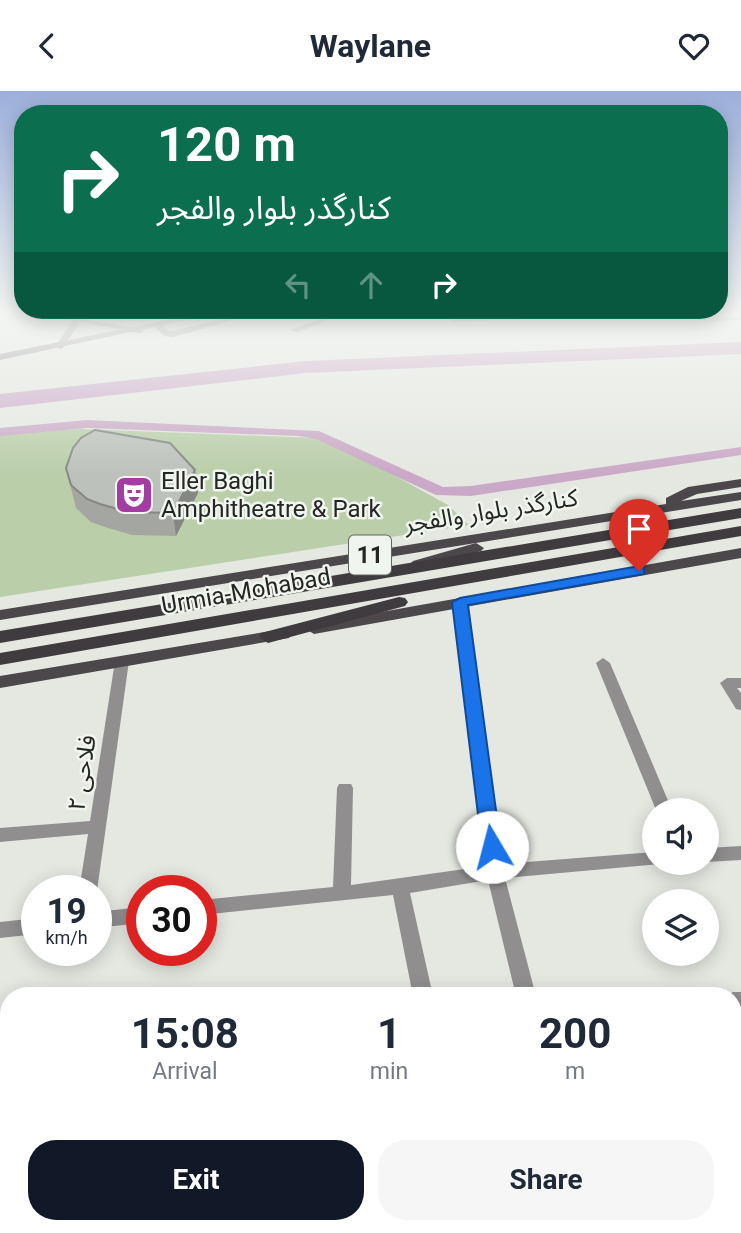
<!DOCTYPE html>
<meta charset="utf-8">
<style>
body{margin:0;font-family:Roboto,"Noto Sans Arabic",sans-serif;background:#f6f6f7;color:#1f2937;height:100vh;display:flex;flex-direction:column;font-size:26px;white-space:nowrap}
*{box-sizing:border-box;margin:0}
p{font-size:23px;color:#747a83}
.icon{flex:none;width:38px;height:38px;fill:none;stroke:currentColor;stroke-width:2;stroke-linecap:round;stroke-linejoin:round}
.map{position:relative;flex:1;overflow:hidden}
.side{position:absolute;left:0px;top:896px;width:742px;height:247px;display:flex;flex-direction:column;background:#fff;border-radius:28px 28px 0 0;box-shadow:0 4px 18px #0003}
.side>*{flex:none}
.top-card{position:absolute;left:14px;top:14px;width:714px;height:214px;border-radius:28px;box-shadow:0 4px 18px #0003;background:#0b6e4f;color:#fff;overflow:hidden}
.tools{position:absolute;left:642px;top:707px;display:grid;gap:14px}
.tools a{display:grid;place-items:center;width:77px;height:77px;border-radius:50%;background:#fff;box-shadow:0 4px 18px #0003;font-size:35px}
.speed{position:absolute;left:21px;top:784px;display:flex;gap:14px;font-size:35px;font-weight:700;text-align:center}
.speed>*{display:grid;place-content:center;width:91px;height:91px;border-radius:50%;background:#fff;box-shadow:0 4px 18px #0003;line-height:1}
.speed small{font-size:18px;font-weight:400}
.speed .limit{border:10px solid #d22;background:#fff;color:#111}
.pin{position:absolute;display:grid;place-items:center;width:60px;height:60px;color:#fff;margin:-72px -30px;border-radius:50% 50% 50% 0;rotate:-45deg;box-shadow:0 0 7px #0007}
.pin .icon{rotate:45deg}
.me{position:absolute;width:77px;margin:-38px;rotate:352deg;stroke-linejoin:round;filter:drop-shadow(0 0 5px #0008)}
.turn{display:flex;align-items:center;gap:24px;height:147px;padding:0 28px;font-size:32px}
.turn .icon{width:91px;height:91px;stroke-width:2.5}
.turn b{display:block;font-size:49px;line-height:60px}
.lanes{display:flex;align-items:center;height:66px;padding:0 28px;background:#0003;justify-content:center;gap:35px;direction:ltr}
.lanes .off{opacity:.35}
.eta{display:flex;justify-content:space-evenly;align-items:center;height:119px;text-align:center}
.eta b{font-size:42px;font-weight:700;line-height:49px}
.cta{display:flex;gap:14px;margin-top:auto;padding:14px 28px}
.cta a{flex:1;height:80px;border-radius:28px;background:#111827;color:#fff;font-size:28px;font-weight:700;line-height:80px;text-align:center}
.cta a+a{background:#f6f6f7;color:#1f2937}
header{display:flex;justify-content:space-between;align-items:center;height:91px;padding:0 28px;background:#fff;font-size:32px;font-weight:700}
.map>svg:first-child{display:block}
.green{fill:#b9cea9}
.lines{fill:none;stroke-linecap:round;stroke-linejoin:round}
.canal{fill:#caa8c7;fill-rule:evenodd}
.river{fill:#caa8c7;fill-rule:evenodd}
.minor{fill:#918e90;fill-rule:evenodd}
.tertiary{fill:#918e90;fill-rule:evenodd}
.primary{fill:#4b474b;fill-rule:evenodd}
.trunk{fill:#403b3f;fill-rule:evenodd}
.wall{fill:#a3a6a1}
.shaded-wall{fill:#848783}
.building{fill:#bdc1bb;stroke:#848783;stroke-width:2}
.route{fill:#1a73e8;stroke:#114b97;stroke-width:2}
.labels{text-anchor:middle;stroke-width:5;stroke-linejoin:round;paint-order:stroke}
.shield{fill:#f1f5ef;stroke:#626460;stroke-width:2}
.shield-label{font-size:23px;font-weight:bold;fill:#242623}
.poi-label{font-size:24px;fill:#242623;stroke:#f1f5ef;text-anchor:start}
.street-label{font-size:24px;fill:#242623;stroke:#f1f5ef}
</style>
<header><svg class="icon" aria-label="back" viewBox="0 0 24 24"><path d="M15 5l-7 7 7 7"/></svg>Waylane<svg class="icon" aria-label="heart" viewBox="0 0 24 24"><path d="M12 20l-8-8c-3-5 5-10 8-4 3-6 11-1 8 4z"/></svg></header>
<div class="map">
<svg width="741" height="1142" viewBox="0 0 741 1142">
<rect width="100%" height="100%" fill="#e4e8e1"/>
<path class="green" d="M82,338L316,347L370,371L448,414L469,434L0,506V342Z"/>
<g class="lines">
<path class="canal" d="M87,329L319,340L443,396L471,395L741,356V364L471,405L436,404L316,348L299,345L87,337L0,345V337Z"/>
<path class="river" d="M741,251V263L306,282L0,317V303L306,270Z"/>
<path class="minor" d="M47,224H65L144,239L140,242L80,231L63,257L60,258L56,255L72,230Z
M237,224H250L173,246L164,245L154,235L161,233L169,240H173Z
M330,224H342L297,241L290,239Z
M523,224H585L581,226L455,231L451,229L455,227Z
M684,224L741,225V229L704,230Z
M460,507L466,511L503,773L654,761V772L660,773L505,787L536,905H516L488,789L410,802L433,905H413L393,804L201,824V809L333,796L337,697L339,693H351L353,697L351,794L486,775L454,511Z
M122,566L129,570L97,800H79L88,743L0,751V737L90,730L115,570Z
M603,567L610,572L672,719H656L596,572Z
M727,587H741V597H737L741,602V619L736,618L720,592Z
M741,755V769L707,771V757Z
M142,816V832L96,837V821Z
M37,827V843L0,847V831Z
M733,901H741V919H733V905H726Z
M9,1048V1070L0,1071V1049Z
M574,1134H598L600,1142H576Z"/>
<path class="tertiary" d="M191,224H210L0,269V263Z"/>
<path class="primary" d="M741,388V396L697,403L681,410L741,401V409L0,529V519L666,413V407L688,396Z
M476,452L484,457L481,460L418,478L410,473L413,470Z
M741,457V467L314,543L306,538L314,533Z
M283,538L289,539L291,543L289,547L0,597V585Z"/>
<path class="trunk" d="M741,417V427L0,552V540Z
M741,435V445L0,574V562Z
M399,506L405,507L408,511L405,515L268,552L259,546L261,542Z"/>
</g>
<path class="wall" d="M66,377L195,379L198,402L176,445L132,444L105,436L91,431L76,417Z"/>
<path class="shaded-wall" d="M195,379L198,402L176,445L173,422Z"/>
<path class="building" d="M95,339L170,352L195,379L173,422L128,421L100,413L87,408L71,394L66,377L73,357L81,347Z"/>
<linearGradient id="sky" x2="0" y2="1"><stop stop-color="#9cafdb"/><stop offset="0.58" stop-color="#f3f5f2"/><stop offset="1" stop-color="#f3f5f2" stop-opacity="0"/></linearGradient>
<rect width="741" height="384" fill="url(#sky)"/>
<path class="route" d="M639,475L644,477V483L468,514L501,756L498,761L492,763L485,761L482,756L452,511L460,507Z"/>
<defs>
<symbol id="theatre-square" viewBox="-11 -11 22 22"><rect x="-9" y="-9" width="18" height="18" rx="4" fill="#a33da1" stroke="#f1f5ef"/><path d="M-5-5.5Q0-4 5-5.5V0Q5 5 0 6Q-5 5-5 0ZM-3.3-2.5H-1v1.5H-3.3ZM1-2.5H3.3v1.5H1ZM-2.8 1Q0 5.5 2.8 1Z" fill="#fff"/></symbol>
</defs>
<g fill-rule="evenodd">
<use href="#theatre-square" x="112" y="382" width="44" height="44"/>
</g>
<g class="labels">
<rect class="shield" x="349" y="444.5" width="42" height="39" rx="5"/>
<g class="shield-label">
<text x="370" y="472">11</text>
</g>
<g class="poi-label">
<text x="161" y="398">Eller Baghi<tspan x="161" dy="28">Amphitheatre &amp; Park</tspan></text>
</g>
<g class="street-label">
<text transform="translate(491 420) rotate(-9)" y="8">کنارگذر بلوار والفجر</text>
<text transform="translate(246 500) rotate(-10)" y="8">Urmia-Mohabad</text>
<text transform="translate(82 682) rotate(-81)" y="8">فلاحی ۲</text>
</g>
</g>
</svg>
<div class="tools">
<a><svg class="icon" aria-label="sound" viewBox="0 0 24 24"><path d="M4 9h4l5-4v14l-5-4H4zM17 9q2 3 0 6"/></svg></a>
<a><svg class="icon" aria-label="layers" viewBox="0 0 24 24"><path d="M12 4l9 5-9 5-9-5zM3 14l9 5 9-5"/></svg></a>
</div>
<div class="speed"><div>19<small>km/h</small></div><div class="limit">30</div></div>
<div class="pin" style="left:639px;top:480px;background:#d93025"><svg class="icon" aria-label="arrive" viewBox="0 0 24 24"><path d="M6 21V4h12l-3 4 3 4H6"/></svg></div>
<svg class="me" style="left:492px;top:756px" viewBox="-20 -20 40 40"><circle r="19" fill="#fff"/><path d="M0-13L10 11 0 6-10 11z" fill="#1a73e8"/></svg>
<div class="top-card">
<div class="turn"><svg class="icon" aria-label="right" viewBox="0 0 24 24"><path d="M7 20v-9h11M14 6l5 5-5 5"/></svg><div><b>120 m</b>کنارگذر بلوار والفجر</div></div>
<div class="lanes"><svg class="icon off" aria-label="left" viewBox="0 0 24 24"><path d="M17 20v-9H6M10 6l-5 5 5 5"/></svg><svg class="icon off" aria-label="ahead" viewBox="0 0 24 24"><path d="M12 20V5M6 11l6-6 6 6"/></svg><svg class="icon" aria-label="right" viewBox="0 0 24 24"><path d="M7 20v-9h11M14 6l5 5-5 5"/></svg></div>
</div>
<section class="side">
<div class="eta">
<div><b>15:08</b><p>Arrival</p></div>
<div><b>1</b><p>min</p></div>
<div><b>200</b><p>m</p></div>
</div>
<div class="cta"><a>Exit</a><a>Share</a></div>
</section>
</div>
